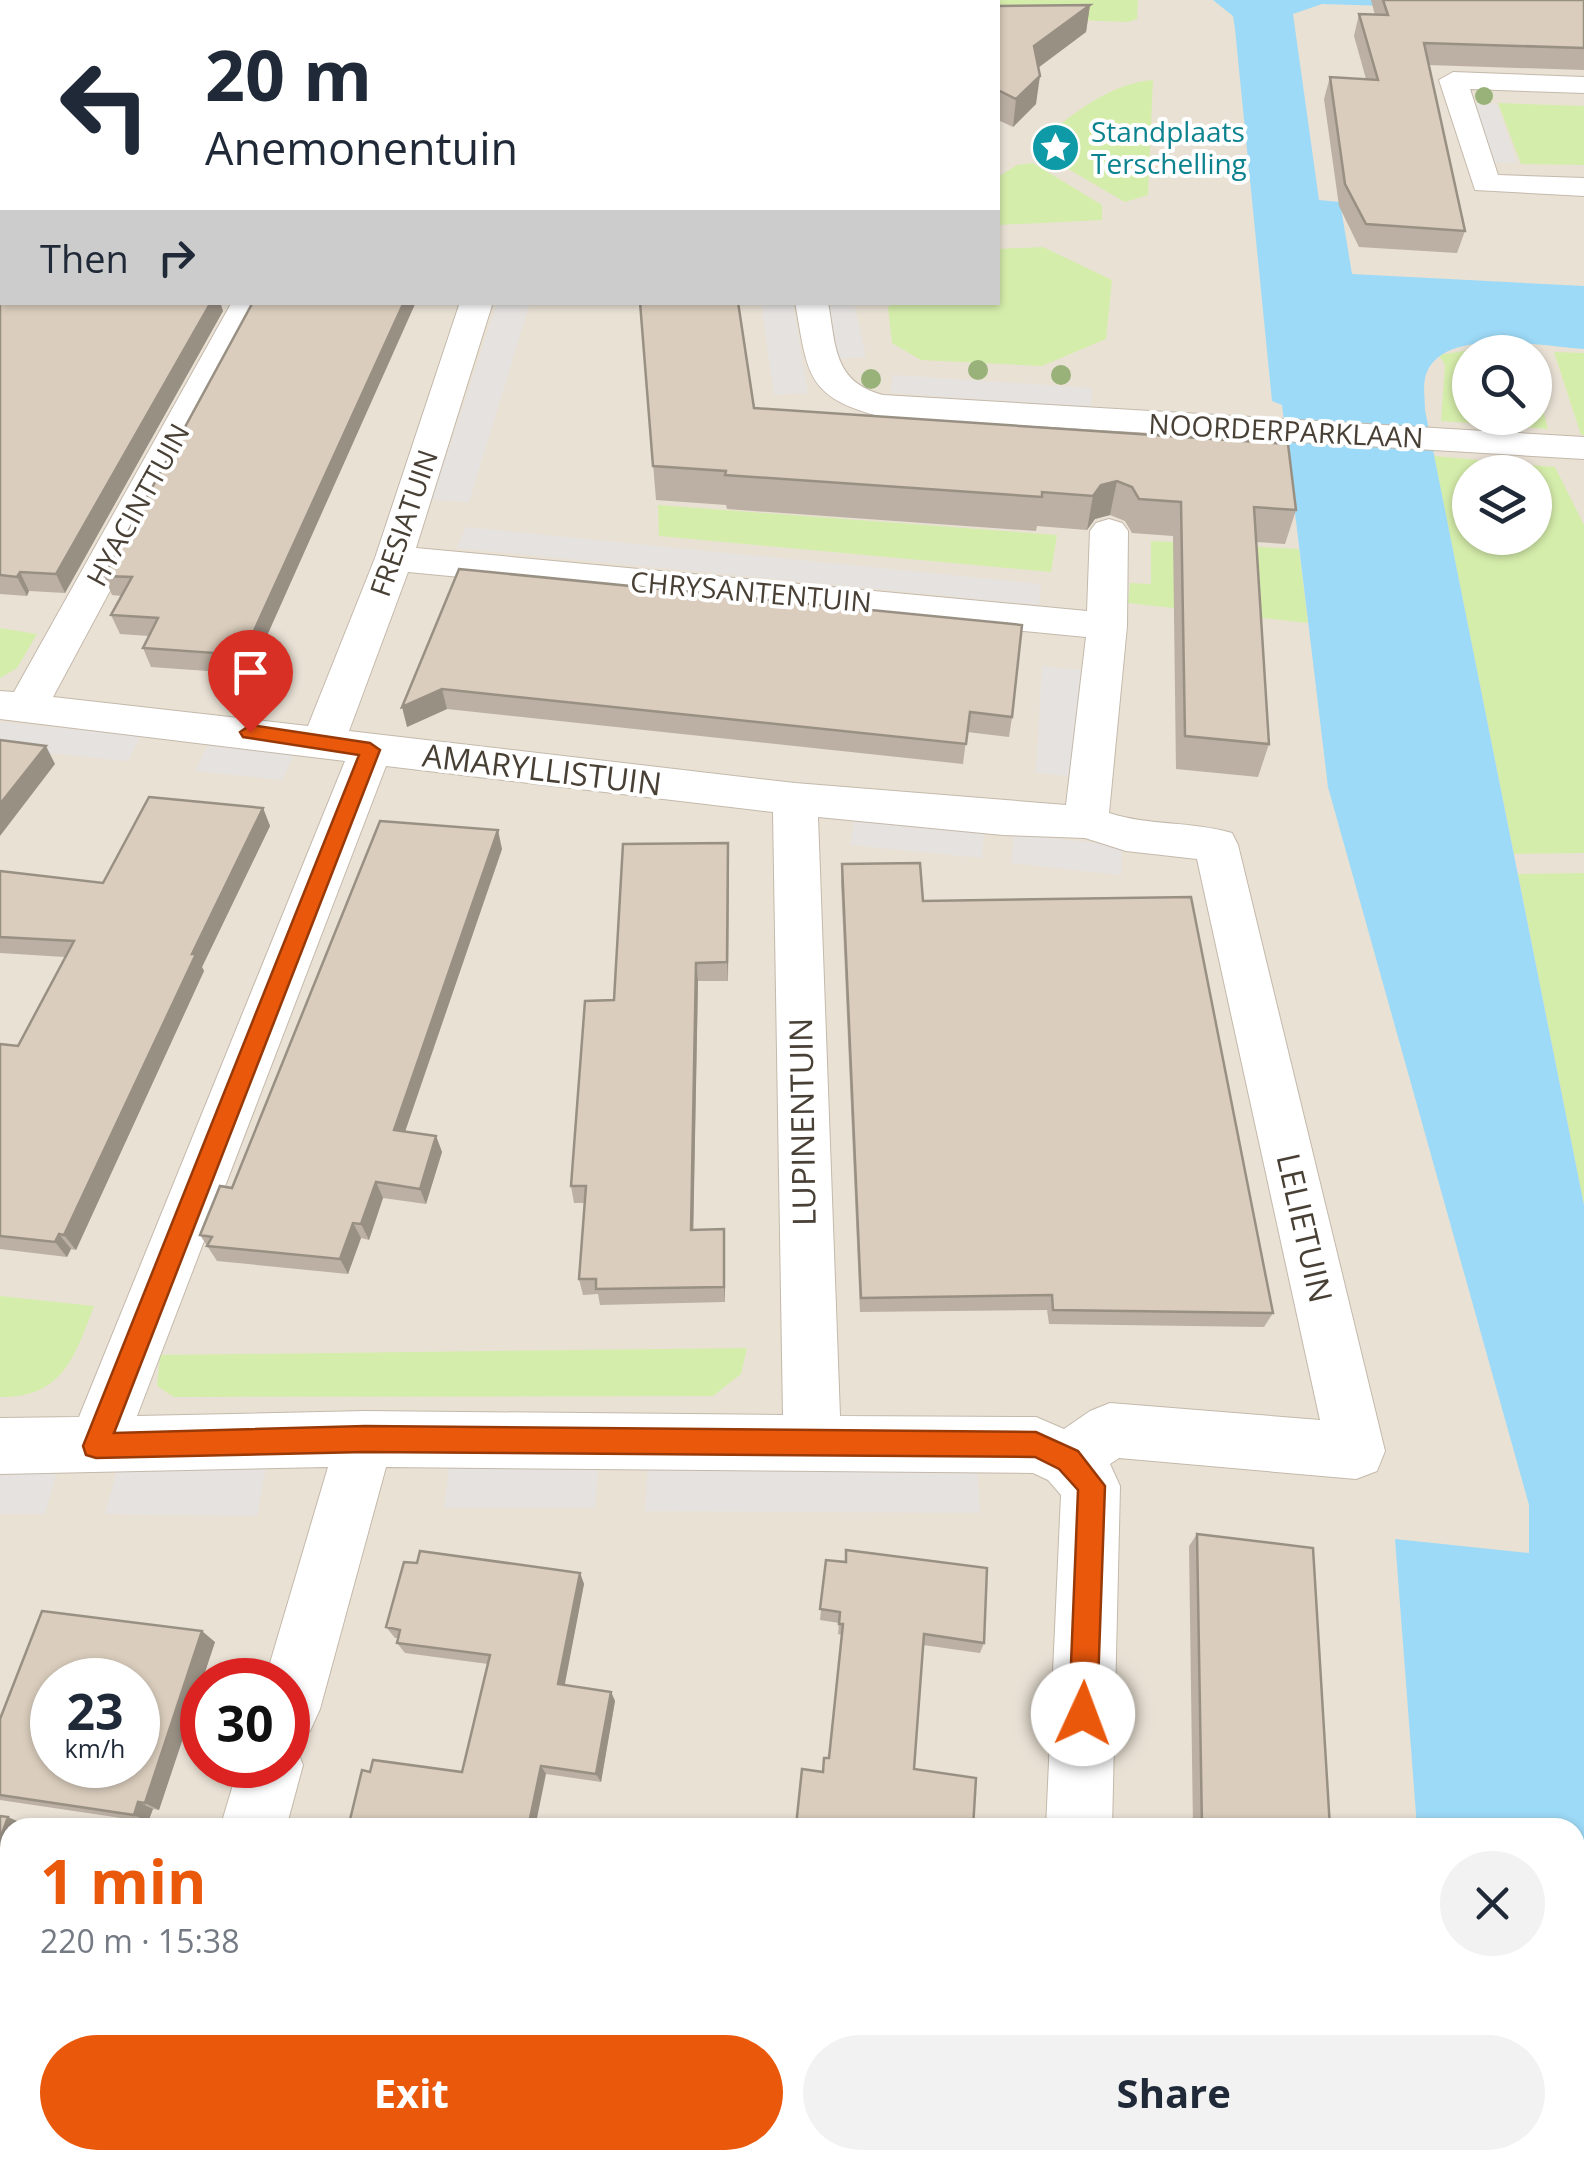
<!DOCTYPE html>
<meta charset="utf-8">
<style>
body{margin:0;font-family:"Open Sans",sans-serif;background:#f2f2f3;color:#1f2937;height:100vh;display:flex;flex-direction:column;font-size:38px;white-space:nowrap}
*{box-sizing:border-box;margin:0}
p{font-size:32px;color:#747a83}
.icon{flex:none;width:55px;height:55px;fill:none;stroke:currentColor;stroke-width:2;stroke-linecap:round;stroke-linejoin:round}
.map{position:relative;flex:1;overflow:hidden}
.panel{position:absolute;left:0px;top:1818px;width:1585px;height:352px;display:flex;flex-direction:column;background:#fff;border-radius:30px 30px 0 0;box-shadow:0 2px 8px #0004}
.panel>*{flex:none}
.hud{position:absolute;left:0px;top:0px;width:1000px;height:305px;box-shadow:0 2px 8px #0004;background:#fff;color:#1f2937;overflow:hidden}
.controls{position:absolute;left:1452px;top:335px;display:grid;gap:20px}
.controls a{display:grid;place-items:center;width:100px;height:100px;border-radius:50%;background:#fff;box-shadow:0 2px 8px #0004;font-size:50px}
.speed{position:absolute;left:30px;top:1658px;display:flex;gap:20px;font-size:50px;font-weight:700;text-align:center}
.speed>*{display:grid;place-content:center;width:130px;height:130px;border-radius:50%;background:#fff;box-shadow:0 2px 8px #0004;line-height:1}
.speed small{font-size:25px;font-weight:400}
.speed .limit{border:15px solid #d22;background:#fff;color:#111}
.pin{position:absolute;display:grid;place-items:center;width:85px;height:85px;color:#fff;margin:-102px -42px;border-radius:50% 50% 50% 0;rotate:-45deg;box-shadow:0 0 10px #0007}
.pin .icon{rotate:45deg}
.me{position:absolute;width:110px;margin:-55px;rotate:2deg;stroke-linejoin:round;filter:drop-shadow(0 0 8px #0008)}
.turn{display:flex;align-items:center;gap:35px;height:210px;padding:0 40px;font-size:45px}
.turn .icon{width:130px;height:130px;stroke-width:2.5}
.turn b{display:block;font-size:70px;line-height:85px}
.then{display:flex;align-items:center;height:95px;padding:0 40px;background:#0003;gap:20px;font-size:38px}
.round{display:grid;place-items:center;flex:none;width:105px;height:105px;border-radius:52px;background:#f2f2f3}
.head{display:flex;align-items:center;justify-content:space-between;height:170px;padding:0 40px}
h1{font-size:60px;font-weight:700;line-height:75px;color:#ea580c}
.primary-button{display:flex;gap:20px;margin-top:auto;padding:20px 40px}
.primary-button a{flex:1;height:115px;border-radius:60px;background:#ea580c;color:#fff;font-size:40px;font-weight:700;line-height:115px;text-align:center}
.primary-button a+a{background:#f2f2f3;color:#1f2937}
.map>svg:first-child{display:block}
.residential{fill:#e9e1d4;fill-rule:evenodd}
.green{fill:#d5edab;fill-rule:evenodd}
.parking{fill:#e5e2df}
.water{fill:#9ddaf7}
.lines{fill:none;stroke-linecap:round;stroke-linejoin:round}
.street-casing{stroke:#c4b9ab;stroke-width:2}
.street{fill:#fff;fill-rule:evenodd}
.tree{fill:#99b27a}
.wall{fill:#bbb0a3}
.shaded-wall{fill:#999084}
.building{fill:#dacdbd;stroke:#999084;stroke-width:2.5;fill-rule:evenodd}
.route{fill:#ea580c;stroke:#983908;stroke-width:2.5}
.labels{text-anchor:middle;stroke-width:8;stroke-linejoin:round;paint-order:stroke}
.far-culture-label{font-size:28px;fill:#0d838f;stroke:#fff;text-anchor:start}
.far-street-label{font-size:28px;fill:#483f35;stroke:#fff}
.street-label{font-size:32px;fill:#483f35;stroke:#fff}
</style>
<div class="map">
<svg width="1584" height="2168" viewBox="0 0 1584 2168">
<rect width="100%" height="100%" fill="#f5efe6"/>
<path class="residential" d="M0,0H1584V2168H0ZM2,2H998V302H2ZM1470,352H1535V418H1470ZM1470,472H1535V538H1470ZM52,1680H138V1765H52ZM202,1680H288V1765H202ZM10,1828H1575V2160H10Z"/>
<path class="green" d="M681,0H1138L1137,19L1128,22L998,17V2Z
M1153,80L1148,195L1125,202L1063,166L1073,150L1053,130C1082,107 1115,83 1153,80Z
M1498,103L1584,106V165L1521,164Z
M1033,163L1102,205V220L998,225V177L1017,165Z
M1043,247L1112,280L1106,339L1042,366L921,360L892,343L888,307L896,302H998V249Z
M1482,348L1527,352H1470V418H1535V381L1548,429L1441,421L1445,365L1439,355Z
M1554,352L1584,353V435H1581Z
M1434,456L1555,467L1584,525V853L1514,854ZM1470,472H1535V538H1470Z
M658,505L1057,535L1051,572L659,536Z
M1151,541L1299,549L1308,623L1128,603L1130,583L1151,584Z
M0,628L37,634L17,668L0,678Z
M1584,873V1205L1518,874Z
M0,1296L94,1306C75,1356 63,1398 0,1397Z
M747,1348L741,1374L713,1396L174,1397L157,1386L160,1355Z"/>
<path class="parking" d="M1468,103L1497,104L1517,163L1487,162Z
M497,303H530L469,502L432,500Z
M761,303H793L808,393L774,395Z
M827,303H854L866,357L838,359Z
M893,375L1092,388L1091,407L890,393Z
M466,527L1041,584L1039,605L457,548Z
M1042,666L1081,670L1077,777L1036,773Z
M0,722L141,736L128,761L0,748Z
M208,745L294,755L282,780L195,771Z
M855,816L984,829L982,858L850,845Z
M1014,834L1122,846L1121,875L1011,863Z
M450,1459L599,1461L595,1508H444Z
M648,1463L977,1465L980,1513L645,1511Z
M0,1465H59L45,1514H0Z
M118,1466L266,1467L257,1516L105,1514Z"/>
<path class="water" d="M1213,0H1584V12L1322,4L1293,14L1319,200L1340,202L1352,274L1584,286V349C1544,347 1438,324 1425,378C1423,388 1425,400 1425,410L1584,1205V2168H1442V2160H1575V1828L1417,1827L1395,1539L1529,1553V1505L1328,787L1282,405L1272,401L1235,29L1233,16Z"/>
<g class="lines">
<defs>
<path id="street" d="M0,0H13L15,2H2L0,11Z
M1453,72L1584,77V93L1470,89L1498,175L1584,178V196L1475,190L1439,80Z
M0,251L2,252V271H0Z
M232,302H265L53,697L308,726L375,558L460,302H493L416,548L1087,611L1090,531L1096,523L1109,519L1122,523L1128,531L1127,626L1109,813C1149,826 1192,821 1232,833L1238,845L1385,1451L1377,1471L1356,1479L1119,1458L1110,1464L1120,1486L1112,1828H1046L1061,1495L1048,1480L1033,1473L386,1467L320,1709L310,1731L289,1740L294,1742L303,1765L286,1828H220L239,1765H288V1680H265L328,1467L0,1474V1418L79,1417L345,761L0,719V691L14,692ZM408,572L1086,637L1066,805L795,783L349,731ZM386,766L773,812L783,1415L365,1411L137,1416ZM818,817L1003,835L1085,838L1126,851L1197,859L1320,1420L1110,1403L1090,1411L1064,1429L1036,1417L840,1416Z
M795,302H828C836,346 833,382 883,395L1584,437V459L882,417C805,397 808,374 795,302Z
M121,2160H195L192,2168H118Z
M1029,2160H1103V2168H1029Z"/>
</defs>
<use href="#street" class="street-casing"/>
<use href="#street" class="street"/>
</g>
<g class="tree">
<circle cx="1484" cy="96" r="9"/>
<circle cx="978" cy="370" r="10"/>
<circle cx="1061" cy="375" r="10"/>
<circle cx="871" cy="379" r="10"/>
</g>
<path class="wall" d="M1371,0H1584V70L1428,65L1465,231L1457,253L1359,247L1339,206L1324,99L1330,77L1366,79L1354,36L1359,14L1375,15Z
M1090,5L1086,32L1038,68L1036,104L1013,127L998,120V6Z
M0,13H2V210H0Z
M0,280L2,302H220L223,311L65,593L29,591L27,596L0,594Z
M253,302L250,674L151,667L143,648L149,636L120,634L111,615L122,596L112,595L104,576Z
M640,302L754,408L1296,510L1285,544L1256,542L1269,744L1258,777L1176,769L1173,536L1132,533L1125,521L1110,515L1095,519L1087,530L1037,526L1036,531L727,509L726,505L656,500Z
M459,569L1012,717L1009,737L967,732L963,764L447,709L407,727Z
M263,808L270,826L202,967L204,971L76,1250L71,1249L67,1257L0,1249V1044L18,1046L65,957L0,953V871L103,883Z
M728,843V981H698L693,1230L725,1245V1302L600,1305L598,1294L583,1295L579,1279L584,1203H574L571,1186L614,1000Z
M502,849L405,1132L436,1136L442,1152L426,1204L383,1198L369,1240L361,1238L348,1274L217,1261L200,1235L232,1188Z
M842,864L923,901L1273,1313L1264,1327L1049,1324L1047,1310L860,1312L841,882Z
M1197,1534L1330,1828H1193L1189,1546Z
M826,1560L984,1643L980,1653L923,1645L914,1769L973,1828H796L802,1769L823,1772L829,1758L842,1635L838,1634L839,1623L820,1620Z
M580,1573L584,1584L564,1685L611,1692L615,1701L601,1782L546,1774L370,1772H462L488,1664L405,1653L397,1643L398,1638H395L386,1627Z
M215,1642L159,1810L153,1809L148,1822L0,1800V1719Z
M1198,2160H1350L1351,2168H1198Z"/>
<path class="shaded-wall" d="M1090,5L1086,32L1031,73L1034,46Z
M1040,76L1036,104L1013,127L1016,99Z
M211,302H220L223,311L65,593L56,574Z
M404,302H416L250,674L243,655Z
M1117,481L1110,515L1095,519L1087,530L1093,496L1101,485Z
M20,572L29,591L27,596L17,577Z
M442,689L447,709L407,727L402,707Z
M46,746L55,764L0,836V804Z
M263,808L270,826L202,967L204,971L76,1250L64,1235L192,954Z
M498,830L502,849L400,1146L394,1130Z
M728,843L729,862L728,981L727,962Z
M696,963L698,981L693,1246L691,1230Z
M436,1136L442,1152L426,1204L420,1189Z
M376,1182L383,1198L369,1240L361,1224Z
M353,1223L361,1238L348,1274L340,1259Z
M724,1229L725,1245V1302L724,1287Z
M59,1234L71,1249L67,1257L55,1242Z
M580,1573L584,1584L563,1694L558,1684Z
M202,1631L215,1642L159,1810L145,1803Z
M611,1692L615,1701L601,1782L596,1774Z
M541,1766L546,1774L535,1828H528Z
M138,1802L153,1809L148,1822L134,1815Z
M8,1817L17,1821L14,1828H10V1840L0,1867V1839Z
M18,2160H37L35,2168H16Z
M462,2160H470L468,2168H461Z"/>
<path class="building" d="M1383,0H1584V48L1424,43L1465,231L1366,224L1345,184L1330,77L1378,80L1359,14L1388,15Z
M1090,5L1034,46L1040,76L1016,99L998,90V6Z
M0,13H2V192H0Z
M0,280H2V302H211L56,574L20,572L17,577L0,575Z
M253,302H404L243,655L143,648L158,618L111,615L132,577L104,576Z
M640,302H738L754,408L1288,444L1296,510L1254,507L1269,744L1185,736L1181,502L1139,499L1132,487L1117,481L1101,485L1093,496L1042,492V497L725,475L726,471L653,466Z
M459,569L1022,625L1012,717L970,712L966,744L442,689L402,707Z
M0,740L46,746L0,804Z
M149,797L263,808L192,954H196L64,1235L59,1234L55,1242L0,1236V1044L18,1046L74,941L0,937V871L103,883Z
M380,821L498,830L394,1130L436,1136L420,1189L376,1182L361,1224L353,1223L340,1259L207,1246L212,1237L200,1235L220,1186L232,1188Z
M728,843L727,962L696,963L691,1230L724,1229V1287L596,1289V1279H579L586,1186H571L585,1001L614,1000L623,844Z
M920,863L923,901L1191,897L1273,1313L1053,1310L1052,1295L861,1298L842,864Z
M1197,1534L1313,1548L1330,1828H1202Z
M846,1550L987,1568L984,1643L924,1634L914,1769L976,1778L973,1828L796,1826L802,1769L823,1772L824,1758H829L843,1624H839L840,1612L820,1609L826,1560L846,1562Z
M420,1551L580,1573L558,1684L611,1692L596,1774L541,1766L528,1828H348L362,1770L370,1772L373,1760L462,1772L490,1655L397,1643L400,1630L386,1627L404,1562L417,1563Z
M42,1611L202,1631L145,1803L138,1802L134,1815L0,1795V1719ZM52,1680H138V1765H52Z
M0,1816L8,1817L0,1839Z
M0,1928L10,1930V2160H18L16,2168L0,2167Z
M245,2160H462L461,2168H243Z
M786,2160H884V2168H786Z
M1208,2160H1350L1351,2168H1209Z"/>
<path class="route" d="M250,725L370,743L380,750L114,1433L365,1426L1036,1432L1078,1451L1105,1486L1097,1714L1093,1724L1083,1728L1073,1724L1069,1714L1078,1490L1059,1469L1035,1457L365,1452L96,1458L86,1455L83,1446L359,755L243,737L240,732Z"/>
<defs>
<symbol id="sight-disc" viewBox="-11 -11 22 22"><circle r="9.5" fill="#0f9aa8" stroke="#fff"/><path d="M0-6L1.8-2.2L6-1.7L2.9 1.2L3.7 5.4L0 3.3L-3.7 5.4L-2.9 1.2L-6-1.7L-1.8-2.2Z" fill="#fff"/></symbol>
</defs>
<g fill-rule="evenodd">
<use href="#sight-disc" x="1028" y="120" width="55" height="55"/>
</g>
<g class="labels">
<g class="far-culture-label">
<text x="1091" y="142">Standplaats<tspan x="1091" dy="32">Terschelling</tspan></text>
</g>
<g class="far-street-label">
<text transform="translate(1286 431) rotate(3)" y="10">NOORDERPARKLAAN</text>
<text transform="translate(138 505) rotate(-61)" y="10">HYACINTTUIN</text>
<text transform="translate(404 523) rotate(-71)" y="10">FRESIATUIN</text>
<text transform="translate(751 592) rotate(5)" y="10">CHRYSANTENTUIN</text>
</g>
<g class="street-label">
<text transform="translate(542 770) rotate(7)" y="11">AMARYLLISTUIN</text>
<text transform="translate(803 1122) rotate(-91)" y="11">LUPINENTUIN</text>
<text transform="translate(1304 1228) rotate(77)" y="11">LELIETUIN</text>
</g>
</g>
</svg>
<div class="controls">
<a><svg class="icon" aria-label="search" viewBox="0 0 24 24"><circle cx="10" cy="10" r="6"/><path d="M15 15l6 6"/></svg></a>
<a><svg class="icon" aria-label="layers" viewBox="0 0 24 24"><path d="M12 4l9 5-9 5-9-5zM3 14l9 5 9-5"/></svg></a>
</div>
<div class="speed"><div>23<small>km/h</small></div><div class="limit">30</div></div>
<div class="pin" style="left:250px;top:732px;background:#d93025"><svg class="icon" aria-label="arrive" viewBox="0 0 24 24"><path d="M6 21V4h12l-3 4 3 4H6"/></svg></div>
<svg class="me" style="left:1083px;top:1714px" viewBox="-20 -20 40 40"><circle r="19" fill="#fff"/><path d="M0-13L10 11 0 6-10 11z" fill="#ea580c"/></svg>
<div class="hud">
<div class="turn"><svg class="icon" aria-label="left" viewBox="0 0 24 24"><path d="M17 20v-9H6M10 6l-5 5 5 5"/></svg><div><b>20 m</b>Anemonentuin</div></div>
<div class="then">Then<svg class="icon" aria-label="right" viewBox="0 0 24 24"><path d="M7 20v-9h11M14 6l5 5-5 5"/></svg></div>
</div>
<section class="panel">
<div class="head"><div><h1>1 min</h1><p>220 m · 15:38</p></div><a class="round"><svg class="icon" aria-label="close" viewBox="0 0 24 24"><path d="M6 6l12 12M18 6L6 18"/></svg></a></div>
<div class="primary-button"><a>Exit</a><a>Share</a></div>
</section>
</div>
